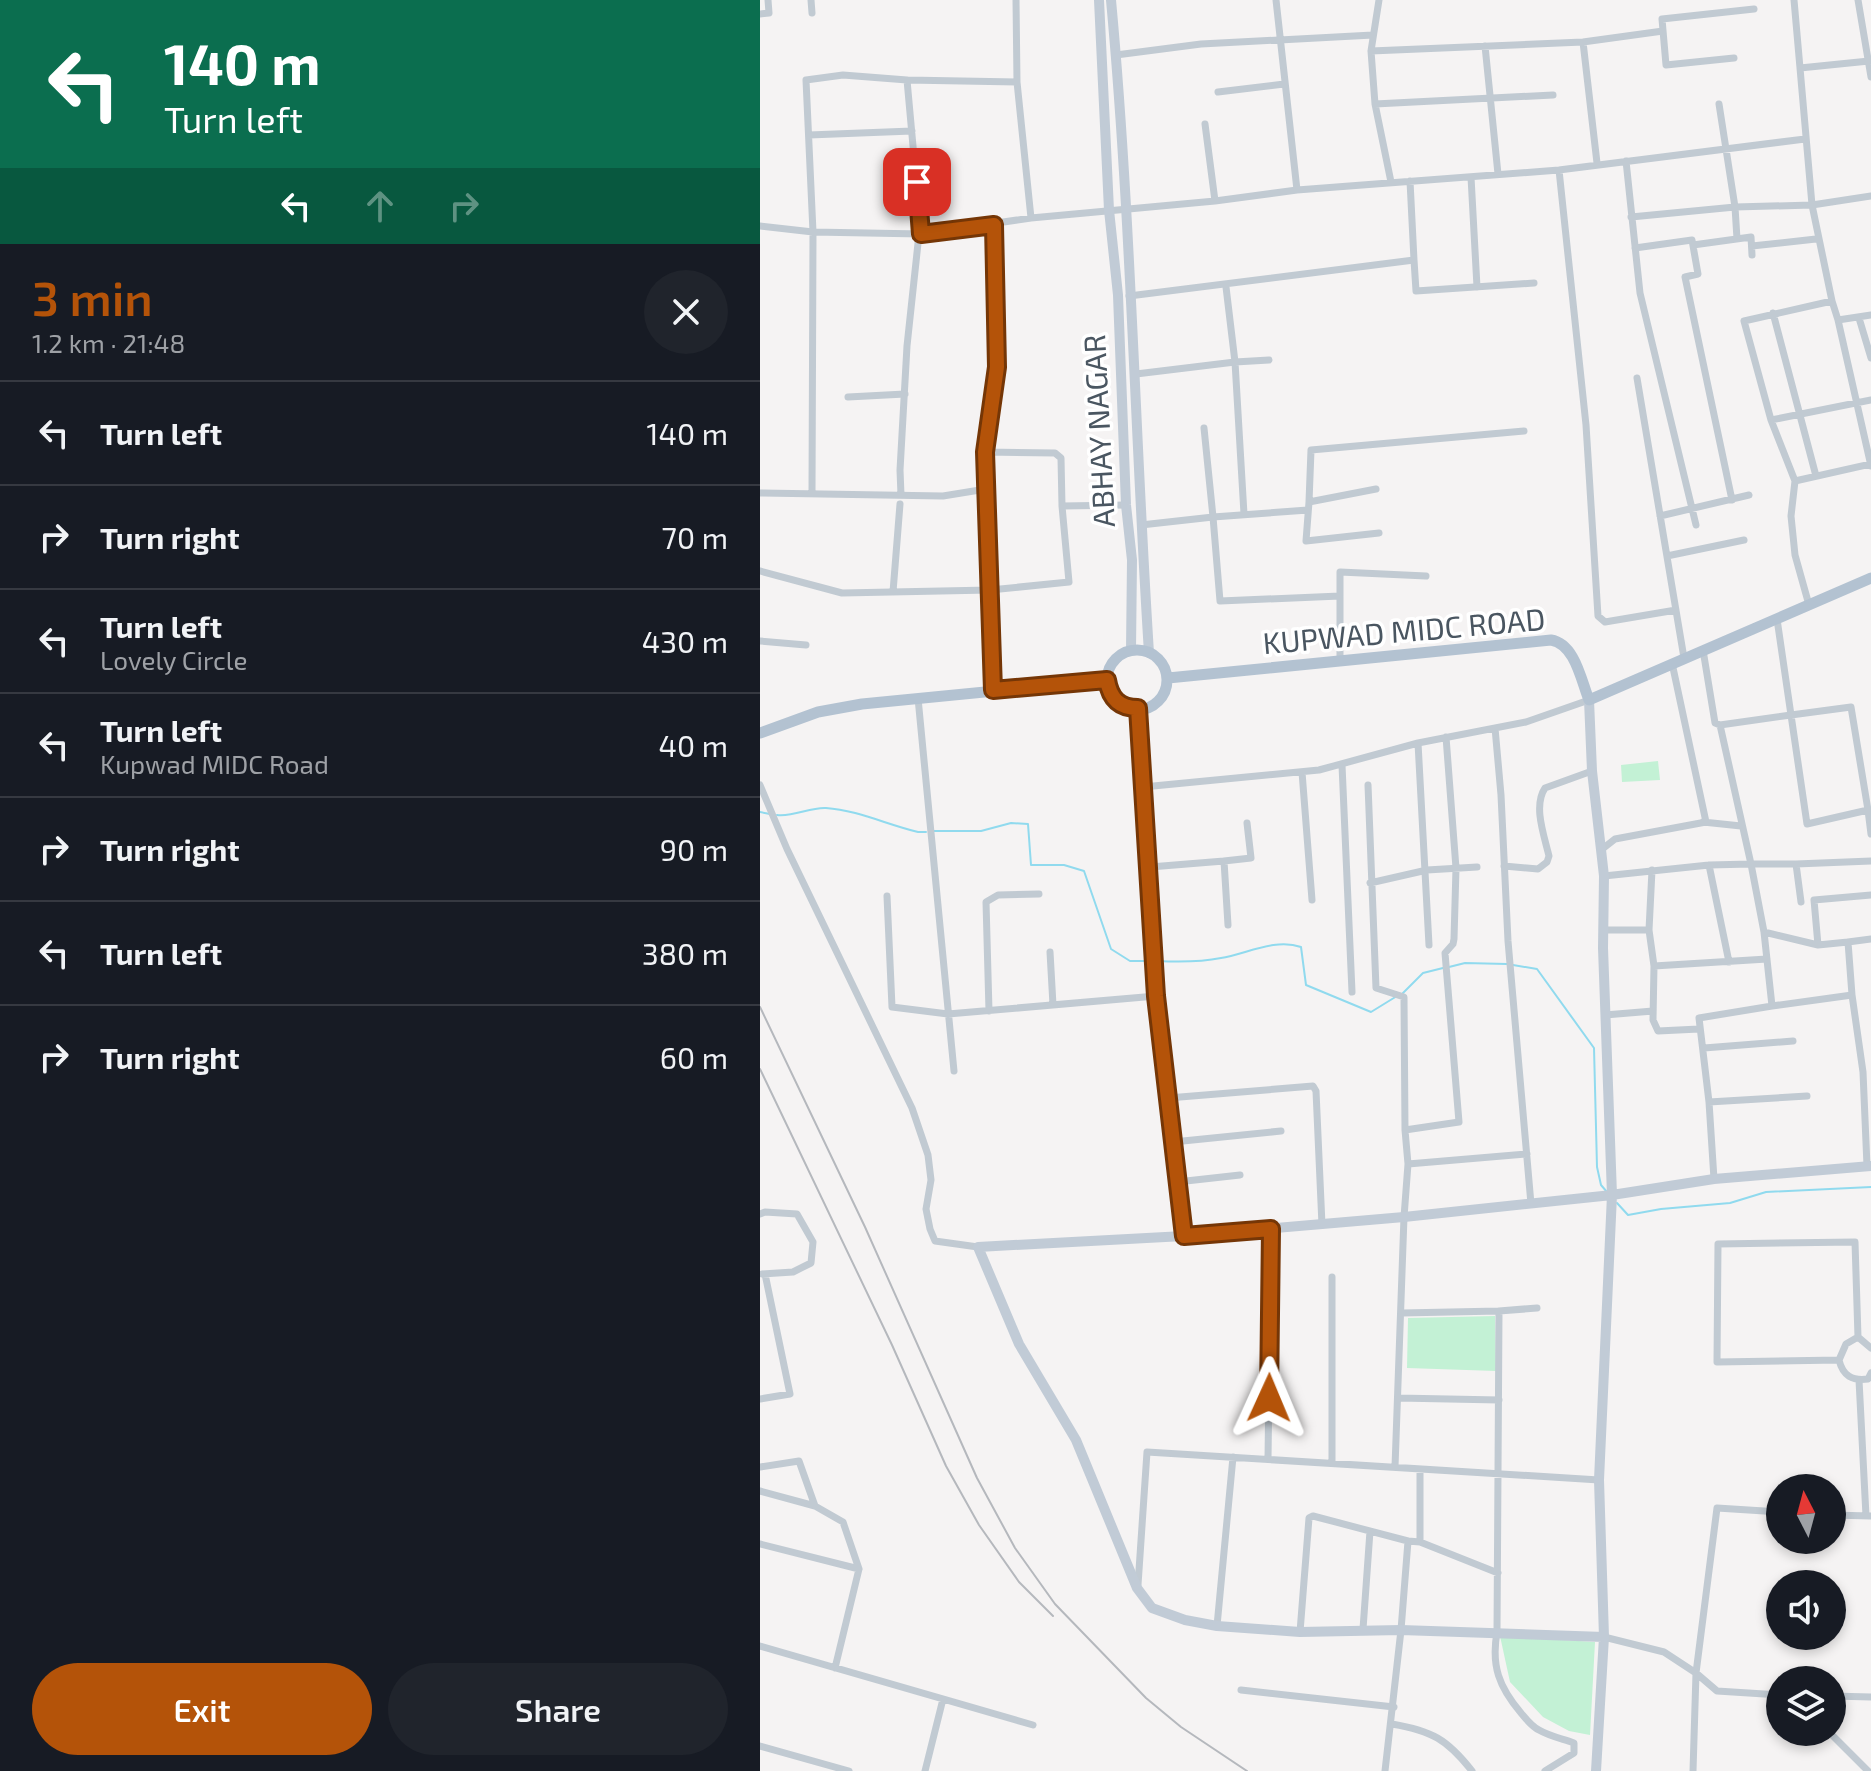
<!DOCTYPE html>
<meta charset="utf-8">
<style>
body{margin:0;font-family:"Exo 2",sans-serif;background:#20242c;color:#f1f3f6;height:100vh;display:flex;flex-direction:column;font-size:30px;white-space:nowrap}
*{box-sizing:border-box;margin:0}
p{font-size:26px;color:#9ea1a6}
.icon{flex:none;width:44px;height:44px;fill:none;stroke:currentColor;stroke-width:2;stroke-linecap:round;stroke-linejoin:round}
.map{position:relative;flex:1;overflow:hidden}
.side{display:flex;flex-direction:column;background:#171b24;width:760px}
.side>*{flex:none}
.guide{background:#0b6e4f;color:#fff;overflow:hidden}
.needle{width:52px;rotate:354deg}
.tools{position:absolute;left:1006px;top:1474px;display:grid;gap:16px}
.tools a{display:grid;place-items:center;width:80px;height:80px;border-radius:50%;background:#171b24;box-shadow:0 4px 12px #0003;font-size:40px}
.pin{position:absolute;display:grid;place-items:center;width:68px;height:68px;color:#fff;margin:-34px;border-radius:16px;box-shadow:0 4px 12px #0006}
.me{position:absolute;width:88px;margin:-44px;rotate:1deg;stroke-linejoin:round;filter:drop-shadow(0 0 6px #0008)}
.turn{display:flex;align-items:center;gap:28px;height:168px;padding:0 32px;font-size:36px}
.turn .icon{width:104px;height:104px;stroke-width:2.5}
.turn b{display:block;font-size:56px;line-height:68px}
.lanes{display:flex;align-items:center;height:76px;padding:0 32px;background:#0003;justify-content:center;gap:40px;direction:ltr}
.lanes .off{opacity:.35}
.round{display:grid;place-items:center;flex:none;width:84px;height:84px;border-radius:42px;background:#20242c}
.head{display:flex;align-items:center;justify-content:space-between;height:136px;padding:0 32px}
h1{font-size:48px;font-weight:600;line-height:60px;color:#b45309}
.cta{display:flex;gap:16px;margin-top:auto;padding:16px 32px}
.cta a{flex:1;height:92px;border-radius:48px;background:#b45309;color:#fff;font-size:32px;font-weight:600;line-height:92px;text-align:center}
.cta a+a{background:#20242c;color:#f1f3f6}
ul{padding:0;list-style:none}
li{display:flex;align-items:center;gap:24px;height:104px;padding:0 32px;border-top:2px solid #363941}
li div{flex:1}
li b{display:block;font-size:30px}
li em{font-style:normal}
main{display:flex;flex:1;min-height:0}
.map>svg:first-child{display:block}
.green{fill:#c3f1d5}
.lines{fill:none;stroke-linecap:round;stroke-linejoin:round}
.stream{stroke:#90daee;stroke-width:2}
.street{stroke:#c1cad2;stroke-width:7}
.secondary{stroke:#c1cbd6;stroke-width:10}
.primary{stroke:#b3c2d1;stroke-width:11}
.rail{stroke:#b5b8bd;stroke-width:2}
.route-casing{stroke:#753606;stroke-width:20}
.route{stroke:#b45309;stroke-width:14}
.labels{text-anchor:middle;stroke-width:7;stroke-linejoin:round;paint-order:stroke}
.street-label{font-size:30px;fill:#4a5661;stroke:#fff}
</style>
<main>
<section class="side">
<div class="guide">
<div class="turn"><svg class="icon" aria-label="left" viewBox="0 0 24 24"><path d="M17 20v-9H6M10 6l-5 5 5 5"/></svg><div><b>140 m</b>Turn left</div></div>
<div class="lanes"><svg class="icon" aria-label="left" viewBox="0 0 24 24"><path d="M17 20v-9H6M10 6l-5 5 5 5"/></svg><svg class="icon off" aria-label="ahead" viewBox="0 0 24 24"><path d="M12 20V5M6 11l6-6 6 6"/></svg><svg class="icon off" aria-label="right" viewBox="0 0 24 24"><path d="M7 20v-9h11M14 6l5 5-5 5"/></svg></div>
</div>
<div class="head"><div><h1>3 min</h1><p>1.2 km · 21:48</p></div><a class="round"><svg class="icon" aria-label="close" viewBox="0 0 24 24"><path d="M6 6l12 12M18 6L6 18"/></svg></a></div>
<ul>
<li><svg class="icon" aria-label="left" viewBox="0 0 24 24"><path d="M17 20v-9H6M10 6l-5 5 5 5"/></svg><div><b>Turn left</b></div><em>140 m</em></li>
<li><svg class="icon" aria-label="right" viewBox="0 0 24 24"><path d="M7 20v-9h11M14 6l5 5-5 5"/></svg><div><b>Turn right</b></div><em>70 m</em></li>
<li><svg class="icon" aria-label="left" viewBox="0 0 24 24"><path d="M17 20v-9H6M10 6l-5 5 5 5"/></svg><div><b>Turn left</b><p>Lovely Circle</p></div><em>430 m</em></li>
<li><svg class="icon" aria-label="left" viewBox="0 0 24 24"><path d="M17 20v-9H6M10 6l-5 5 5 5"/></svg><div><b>Turn left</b><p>Kupwad MIDC Road</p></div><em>40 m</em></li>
<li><svg class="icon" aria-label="right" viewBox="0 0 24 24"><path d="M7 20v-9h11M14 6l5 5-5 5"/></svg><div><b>Turn right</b></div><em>90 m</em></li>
<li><svg class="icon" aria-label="left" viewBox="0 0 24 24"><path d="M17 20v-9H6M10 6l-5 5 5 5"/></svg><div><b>Turn left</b></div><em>380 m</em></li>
<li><svg class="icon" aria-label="right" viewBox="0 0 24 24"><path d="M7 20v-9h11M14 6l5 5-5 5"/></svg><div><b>Turn right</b></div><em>60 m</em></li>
</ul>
<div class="cta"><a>Exit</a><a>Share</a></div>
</section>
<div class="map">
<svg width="1111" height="1771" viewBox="0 0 1111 1771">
<rect width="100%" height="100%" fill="#f5f3f3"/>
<path class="green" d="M898,761L900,780L862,782L861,765Z
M735,1316L736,1371L647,1368L648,1318Z
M740,1636L835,1642L830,1735L809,1731L783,1717L750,1682Z"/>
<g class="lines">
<path class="stream" d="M0,812L10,814
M17,815C34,817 50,807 66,808C97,810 128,825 158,832H166
M173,831H221L251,823L268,824L271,865H304L324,871L351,949L370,961H391
M398,961C418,962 441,962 461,958C486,954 515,938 541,947L546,985L611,1012L637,996
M753,965L777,969L834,1048L837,1167L841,1185L847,1192
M689,967L705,963L747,964
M643,993L663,973L683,968
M857,1203L868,1215L901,1209L970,1203L1006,1192L1111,1187"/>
<path class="street" d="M51,0L52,13
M256,0L257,82
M516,0L537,190
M1034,0L1040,68
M1098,0L1111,77
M0,14L9,13L8,0
M823,42L837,163
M725,46L738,174
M611,51L619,0
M356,55L441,44L613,35
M974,58L906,65L902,19L994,9
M458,92L524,84
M615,104L793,95
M959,104L975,207L977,239
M445,124L455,201
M49,135L152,131
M866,161L880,293L936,525
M799,170L826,425L838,616L845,622L916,610
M711,177L717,287
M650,181L654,260
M631,182L615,104L611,51L823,42L903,31
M871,217L975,207L1052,205L1111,196
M0,226L53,232L161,234L271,218L455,201L537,190L799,170L1045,139
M161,234L147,80L257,82L271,218
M933,245L991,237L992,255
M992,246L1056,239
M875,248L932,240L938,274L925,277L972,500
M369,296L654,260L656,291L774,283
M1072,301L1052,205L1040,68L1109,61
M1013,313L1056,476
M1099,318L1111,358
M1078,320L1111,466
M376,374L475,362L466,287
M877,378L924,658
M88,397L145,394
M1011,420L984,321L1072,301L1078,320L1111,315
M1035,481L1111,464
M226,489L233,690
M616,489L549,502L546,541L619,533
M0,493L183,496L226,489L225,452L237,367L234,225
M52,493L53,232L46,80L83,75L147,80
M141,495L140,470L147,346L159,234
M549,502L551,450L764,431
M302,506L366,505
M548,510L453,517L460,601L580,596
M484,514L475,362L509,360
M900,516L989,495
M381,525L453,517L444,428
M907,556L984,540
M0,571L82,593L230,590L309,582L302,506L301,458L295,453L225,452
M133,592L140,504
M1049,605L1035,555L1031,516L1035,481L1011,420L1111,400
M0,641L46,645
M943,650L955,723L960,725L1031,715L1017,619
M580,660V572L666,576
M158,698L194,1071
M1091,707L1108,810L1047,824L1031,715Z
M735,728L741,795L748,941L771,1204
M658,743L669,945
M582,765L592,992
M542,772L552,900
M0,785L27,849L152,1108L168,1155L171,1180L166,1209L170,1229L175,1241L218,1247
M608,785L616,988L644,997L645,1130
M383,787L559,770L658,743L766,722L829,700
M1108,810L1111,834
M943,822L981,826
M841,850L855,839L946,822L912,663
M464,861L491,858L487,823
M949,865L969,962
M744,866L778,869L787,862L789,856C784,835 773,806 785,788L832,771
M390,867L464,861L468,925
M844,876L949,865L991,864L960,725
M610,883L667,870L717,867
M127,896L132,1007L188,1014L396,996
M1041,902L1036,864L1111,861
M845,930H889L894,966
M889,930L892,870
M1004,932L991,864H1036
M1088,942L1111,939
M1058,945L1054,900L1111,895
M290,952L293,1005
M1092,995L1012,1006L1004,932L1058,945L1088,942L1092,995L1103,1072L1107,1166
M229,1011L226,902L238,895L279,894
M845,1015L893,1011
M939,1029L898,1031L893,1020L894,966L1007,959
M944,1048L1033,1041
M408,1098L553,1086L556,1091L562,1225
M949,1102L1047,1096
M413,1142L521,1131
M648,1164L645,1130L699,1122L685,953L693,944L694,939L696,868L686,737
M954,1179L949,1102L939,1018L1012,1006
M417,1182L480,1175
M0,1214L5,1212L37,1214L53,1242L51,1263L33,1272L2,1274
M739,1311L777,1308
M642,1313L739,1311L737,1632C731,1666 739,1687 761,1713C766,1719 772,1727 779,1730C789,1736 803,1739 814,1743V1753L785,1771
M1111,1348L1098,1337L1095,1242L958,1244L957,1362L1079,1360C1083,1376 1092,1381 1108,1379L1111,1373
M1079,1360L1086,1344L1098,1337
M1099,1380L1106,1516
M638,1398L739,1400
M0,1399L30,1394L5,1274
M508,1459L511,1229
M572,1463V1277
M0,1467L39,1461L55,1506L83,1522L99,1569L0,1544
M635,1467L644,1217L648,1164L767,1154
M0,1491L55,1506
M1072,1515L1111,1516
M660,1542L738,1573
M378,1585L387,1452L839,1480
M457,1626L473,1457
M603,1629L610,1531
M540,1632L549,1518L553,1516L648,1541
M844,1640V1637L904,1652L936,1673L957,1691L1020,1695
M0,1646L273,1725
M75,1668L99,1569
M481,1690L634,1707
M1072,1696L1111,1697
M632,1724C672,1731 687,1739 712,1771
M1069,1732L1108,1771
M0,1746L89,1771
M165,1771L183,1699
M625,1771L641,1630L648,1541L660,1542V1469
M933,1771L936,1673L957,1508L1020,1512"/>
<path class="secondary" d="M339,0L349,210L358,295L366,505L372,560L371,650
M351,0C371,217 375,435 389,653
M829,700L832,771L844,876L843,948L852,1195L839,1480L844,1637L836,1771
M378,708L396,996L424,1236L218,1247L259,1344L316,1440L377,1588L392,1608L425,1620L457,1626L540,1632L641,1630L844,1637
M424,1236L644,1217L852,1195L954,1179L1111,1166"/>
<path class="primary" d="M347 680a30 30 0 1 1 60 0a30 30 0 1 1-60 0Z
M408,678L791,640C815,644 821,680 829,700L1111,578
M0,733L58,712L102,704L347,680"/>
<path class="rail" d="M0,1007L105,1227L217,1478L255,1548L295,1604L386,1698L421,1727L487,1771
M0,1069L132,1345L186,1466L219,1525L259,1582L293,1616"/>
</g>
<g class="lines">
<defs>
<path id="route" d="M157,182L161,234L234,225L237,367L225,452L233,690L347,680C350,698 359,708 378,708L396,996L424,1236L511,1229L509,1398"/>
</defs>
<use href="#route" class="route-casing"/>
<use href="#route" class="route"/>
</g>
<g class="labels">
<g class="street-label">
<text transform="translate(340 431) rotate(-93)" y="10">ABHAY NAGAR</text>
<text transform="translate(644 632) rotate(-5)" y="10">KUPWAD MIDC ROAD</text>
</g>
</g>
</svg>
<div class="tools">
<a><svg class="needle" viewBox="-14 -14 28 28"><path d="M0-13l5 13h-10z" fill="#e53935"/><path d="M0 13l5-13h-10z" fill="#9ea1a6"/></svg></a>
<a><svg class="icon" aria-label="sound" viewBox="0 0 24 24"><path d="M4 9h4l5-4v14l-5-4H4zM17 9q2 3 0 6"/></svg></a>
<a><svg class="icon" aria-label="layers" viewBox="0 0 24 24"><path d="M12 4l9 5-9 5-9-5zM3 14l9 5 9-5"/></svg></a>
</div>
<div class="pin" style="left:157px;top:182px;background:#d93025"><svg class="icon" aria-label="arrive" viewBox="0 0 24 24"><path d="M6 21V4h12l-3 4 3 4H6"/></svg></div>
<svg class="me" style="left:509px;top:1398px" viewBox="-20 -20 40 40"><path d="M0-17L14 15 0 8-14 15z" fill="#b45309" stroke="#fff" stroke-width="4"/></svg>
</div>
</main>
